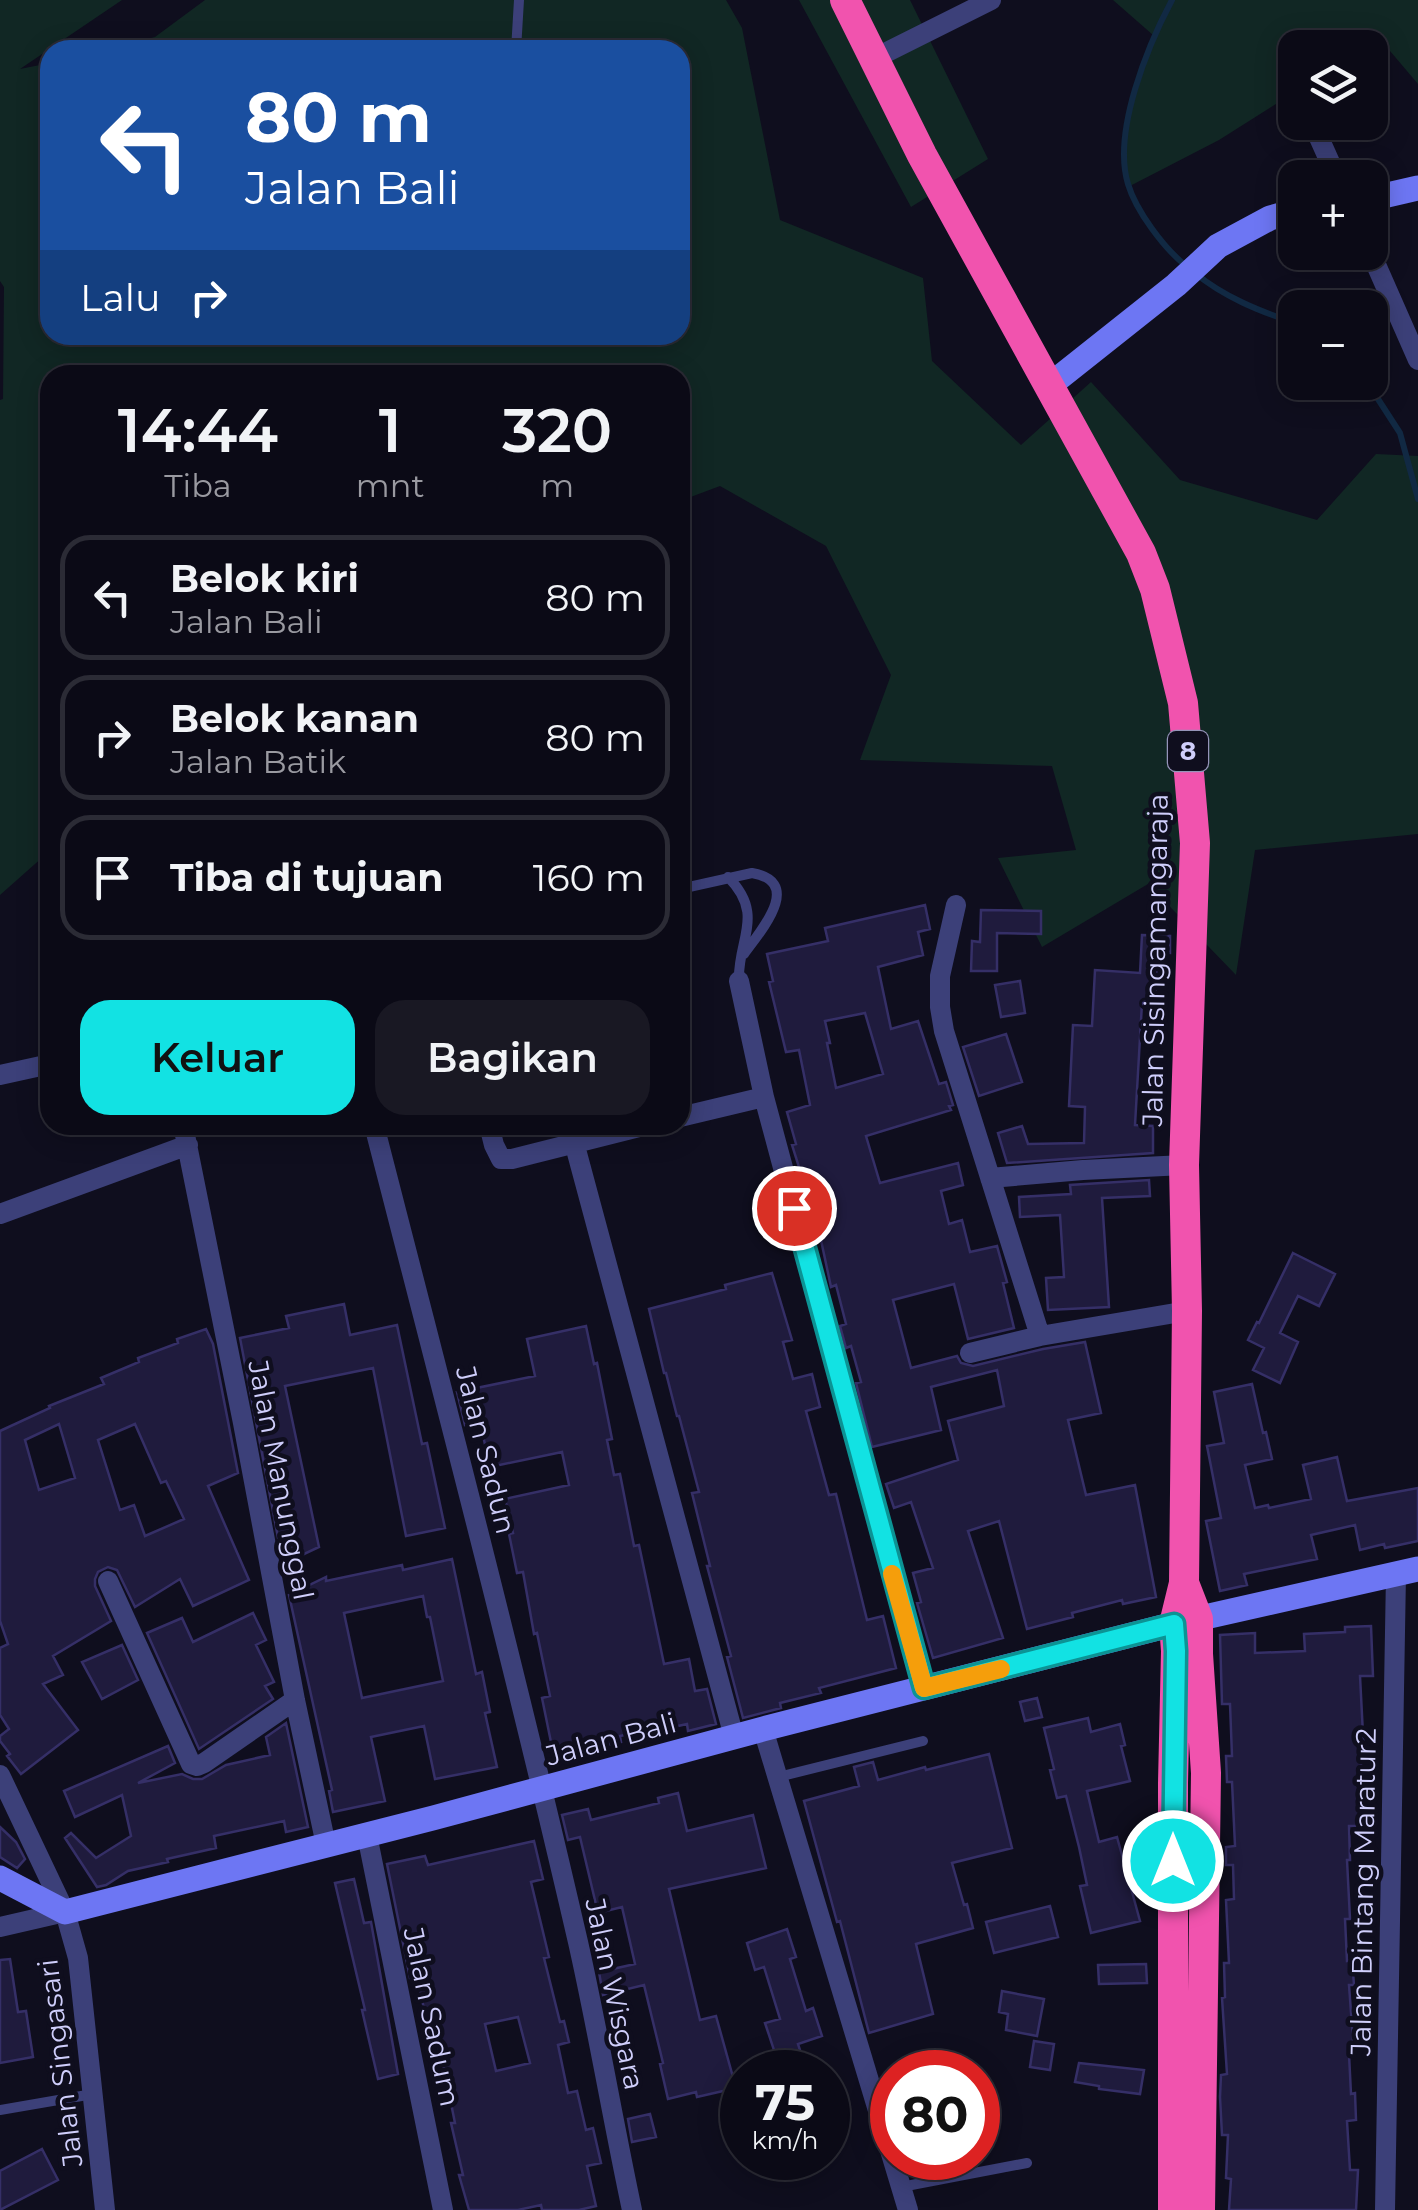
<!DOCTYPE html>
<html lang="id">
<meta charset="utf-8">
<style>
body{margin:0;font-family:Montserrat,sans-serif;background:#191823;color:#f1f3f6;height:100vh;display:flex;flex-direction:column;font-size:38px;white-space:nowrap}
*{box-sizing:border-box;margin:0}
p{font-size:32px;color:#9a9aa1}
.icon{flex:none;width:55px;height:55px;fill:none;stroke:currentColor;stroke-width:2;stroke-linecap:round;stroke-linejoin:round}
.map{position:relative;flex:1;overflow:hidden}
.drawer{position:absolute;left:40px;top:365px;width:650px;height:770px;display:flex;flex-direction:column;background:#0b0a16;border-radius:30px;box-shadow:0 5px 25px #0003,0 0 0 2px #2b2b35}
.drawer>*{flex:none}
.guide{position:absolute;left:40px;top:40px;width:650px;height:305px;border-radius:30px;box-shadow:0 5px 25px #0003,0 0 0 2px #2b2b35;background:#1a4fa0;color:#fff;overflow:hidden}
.fabs{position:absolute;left:1278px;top:30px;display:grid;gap:20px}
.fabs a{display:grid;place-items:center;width:110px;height:110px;border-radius:20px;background:#0b0a16;box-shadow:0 5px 25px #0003,0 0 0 2px #2b2b35;font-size:50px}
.speed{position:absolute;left:720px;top:2050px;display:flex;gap:20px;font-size:50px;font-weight:700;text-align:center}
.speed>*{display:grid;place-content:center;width:130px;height:130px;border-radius:50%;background:#0b0a16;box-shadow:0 5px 25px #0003,0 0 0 2px #2b2b35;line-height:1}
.speed small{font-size:25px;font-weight:400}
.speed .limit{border:15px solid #d22;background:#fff;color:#111}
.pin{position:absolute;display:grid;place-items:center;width:85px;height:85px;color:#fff;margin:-42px;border:5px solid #fff;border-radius:50%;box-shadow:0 2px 10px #0007}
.me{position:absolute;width:110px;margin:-55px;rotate:0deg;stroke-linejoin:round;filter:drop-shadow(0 0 8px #0008)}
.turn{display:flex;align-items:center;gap:35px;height:210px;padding:0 40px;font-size:45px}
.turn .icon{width:130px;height:130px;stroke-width:2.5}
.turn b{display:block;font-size:70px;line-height:85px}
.then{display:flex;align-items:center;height:95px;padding:0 40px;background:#0003;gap:20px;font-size:38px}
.eta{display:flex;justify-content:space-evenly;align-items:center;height:170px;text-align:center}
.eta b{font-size:60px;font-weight:600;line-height:70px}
.action{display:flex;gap:20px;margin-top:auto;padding:20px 40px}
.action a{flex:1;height:115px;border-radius:30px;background:#12e2e3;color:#111;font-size:40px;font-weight:600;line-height:115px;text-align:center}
.action a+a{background:#191823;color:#f1f3f6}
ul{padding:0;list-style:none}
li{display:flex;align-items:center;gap:30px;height:125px;margin:0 20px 15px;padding:0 20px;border:5px solid #2b2b35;border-radius:30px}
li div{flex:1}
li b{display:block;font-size:38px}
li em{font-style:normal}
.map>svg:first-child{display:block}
.green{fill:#112724}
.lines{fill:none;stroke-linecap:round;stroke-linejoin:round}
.stream{stroke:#112943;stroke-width:6}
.building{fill:#1f1b3d;stroke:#352f67;stroke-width:2.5;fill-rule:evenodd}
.lane{stroke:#3c4079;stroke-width:10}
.street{stroke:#3c4079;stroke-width:20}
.secondary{stroke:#6d76f3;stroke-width:25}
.highway{stroke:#f153ae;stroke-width:30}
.route-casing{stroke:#0c9394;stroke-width:25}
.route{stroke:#12e2e3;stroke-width:18}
.slow{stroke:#f59e0b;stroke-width:18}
.labels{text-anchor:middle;stroke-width:9;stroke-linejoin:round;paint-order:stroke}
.shield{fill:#0f0e1e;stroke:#9594b9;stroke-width:2.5}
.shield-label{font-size:25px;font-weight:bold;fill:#cfcefb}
.street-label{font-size:28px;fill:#cfcefb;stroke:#0f0e1e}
</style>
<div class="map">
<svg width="1418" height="2210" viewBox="0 0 1418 2210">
<rect width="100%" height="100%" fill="#0f0e1e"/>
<path class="green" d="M0,0H122L20,69L50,63V335H680V50H103L155,37L205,0H726L742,28L780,220L923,278L932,361L1021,445L1091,382L1180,480L1317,520L1376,454L1418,456V834L1255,850L1236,975L1148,884L1042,947L998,858L1076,850L1052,766L860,760L891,675L826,546L720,486L680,501V375H50V918L44,856L0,895V400L3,399L4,287L0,281Z
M799,0H910L988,159L911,207Z
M1113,0H1418V84L1379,38L1364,47L1295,48V92L1219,140L1128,187C1118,134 1137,84 1153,35Z"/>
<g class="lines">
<path class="stream" d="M1172,0C1148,45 1112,132 1128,184C1136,211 1164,248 1185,265
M1195,273C1224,297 1259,311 1295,323
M1367,382L1400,433L1418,499"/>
</g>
<path class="building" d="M925,905L930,929L918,932L923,955L878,967L891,1029L918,1021L939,1084L946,1082L953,1105L949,1106L951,1110L866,1136L880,1183L958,1163L963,1185L941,1191L949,1224L962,1220L970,1252L997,1246L1007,1282L1003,1283L1014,1328L968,1339L954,1284L893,1300L911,1368L957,1356L961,1363L973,1366L1043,1349L1085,1342L1101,1413L1068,1420L1086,1495L1135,1485L1156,1597L1123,1604L1122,1600L1072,1613L1073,1617L1027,1629L999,1521L968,1531L1003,1638L933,1658L917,1603L921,1602L913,1573L933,1568L911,1502L894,1508L886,1484L958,1460L948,1421L1004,1406L997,1370L931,1387L941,1430L872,1447L856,1383L861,1382L851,1346L846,1348L840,1326L846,1324L836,1285L831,1287L812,1198L809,1199L792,1145L796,1144L787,1112L810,1105L799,1050L786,1052L769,982L773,981L767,954L828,941L825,928ZM865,1013L883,1074L836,1088L827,1043H830L825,1021Z
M981,910L1041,911V934L997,933V971H971L972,941L980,942Z
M1142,935L1170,936V953L1157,952L1155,1004L1142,1003L1135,1125L1153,1126V1153L1007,1163L998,1133L1022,1126L1028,1144L1084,1143L1085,1107L1069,1106L1073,1025L1092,1026L1095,970L1140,973Z
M1020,981L1025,1013L1001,1017L995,985Z
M1006,1034L1022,1082L979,1096L963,1047Z
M1149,1180L1150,1196L1102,1198L1109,1307L1048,1310L1046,1278L1064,1277L1060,1215L1020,1217L1019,1197L1071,1194L1070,1185Z
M1293,1253L1335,1274L1319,1306L1298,1296L1280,1333L1298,1342L1280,1383L1253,1370L1264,1348L1248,1340L1257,1322L1259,1323Z
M772,1273L792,1340L783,1342L793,1379L812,1374L820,1407L806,1411L829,1495L836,1494L867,1620L883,1616L896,1668L819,1688L821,1693L780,1703L781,1708L743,1718L727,1657L731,1656L707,1566H710L692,1493L699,1492L679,1416H677L666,1373H664L649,1309L726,1289L725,1285Z
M344,1304L350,1335L397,1325L422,1444L427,1443L445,1528L406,1536L373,1368L285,1386L319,1547L283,1564L240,1338L289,1328L286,1316Z
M586,1326L594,1364L597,1363L612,1439L607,1440L614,1475L620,1474L634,1546L639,1545L664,1664L689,1659L695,1691L707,1689L716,1724L688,1731L687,1724L664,1729L663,1727L620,1736L621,1742L554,1757L542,1698L550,1696L537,1633L534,1634L523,1572L517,1573L509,1534L513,1533L505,1499L569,1485L562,1452L490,1467L480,1422L465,1425L457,1392L535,1376L527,1339Z
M206,1329L213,1344L238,1473L208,1486L249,1580L193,1606L180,1579L135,1607L117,1570L108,1567L98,1572L95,1579V1586L111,1621L53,1656L63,1675L43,1684L78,1730L21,1774L7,1756L10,1754L0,1741V1736L9,1729L0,1715V1648L8,1644L0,1621V1431L50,1408L49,1406L104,1384L101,1378L139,1362L138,1358L178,1343L177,1339ZM59,1424L75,1478L39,1490L25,1440ZM135,1424L161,1483L166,1481L184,1519L145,1536L134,1505L120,1510L98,1440Z
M1252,1384L1263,1433L1266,1432L1272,1459L1245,1465L1255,1508L1268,1505L1269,1508L1311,1499L1303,1465L1337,1457L1347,1501L1418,1488V1541L1385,1548L1384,1544L1360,1550L1355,1525L1311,1535L1317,1559L1244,1574L1247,1585L1220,1591L1206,1521L1221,1518L1207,1446L1224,1443L1214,1392Z
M452,1559L476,1674L482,1672L490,1712L485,1713L497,1767L435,1779L424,1726L371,1737L385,1801L333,1812L329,1791L332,1790L289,1595L326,1577V1581L402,1565L403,1570ZM423,1596L427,1617H430L443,1681L362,1698L344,1613Z
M253,1613L266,1640L256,1645L274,1682L265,1686L273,1699L199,1749L147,1633L182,1618L193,1642Z
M1371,1626L1373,1676H1360L1364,1754H1361V1771L1359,1772L1362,1826H1349L1350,1860H1347L1350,1919H1345L1347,1961L1352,1960L1354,1985H1349L1354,2053L1349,2054L1351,2094L1355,2093L1356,2120L1347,2121L1350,2170H1358L1356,2210H1229L1231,2179L1226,2178L1228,2135H1222L1220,2097L1221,2075L1227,2074L1222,1998L1225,1997L1224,1963H1229L1226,1900L1234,1899L1233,1865H1226V1847L1235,1846L1232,1782H1227L1226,1756H1232L1230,1704H1222L1220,1635L1255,1633V1653L1305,1651L1304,1634L1345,1632V1627Z
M122,1645L138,1680L102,1699L82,1662Z
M1037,1698L1042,1717L1025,1721L1020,1702Z
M1088,1718L1091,1732L1120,1724L1125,1745L1121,1746L1130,1781L1087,1791L1099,1842L1117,1837L1140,1921L1091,1933L1080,1886L1087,1885L1079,1847L1066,1796L1057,1798L1050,1770L1054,1769L1044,1728Z
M286,1723L308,1827L286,1832L284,1821L214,1836L216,1848L167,1859L168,1862L128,1871L106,1885L97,1887L65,1838L71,1833L96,1858L131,1836L122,1795L75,1817L64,1791L168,1746L175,1763L138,1783L182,1774L193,1779H202L226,1765L270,1755L266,1737Z
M989,1754L1012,1848L952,1863L964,1905L967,1904L973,1928L916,1944L933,2014L869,2033L840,1921L837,1922L804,1801L859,1786L854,1767L873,1762L878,1780L925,1767L926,1770Z
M678,1793L687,1831L753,1815L766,1868L669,1889L700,2020L716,2016L736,2088L697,2097L696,2092L668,2099L660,2064L663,2063L644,1985L603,1995L599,1972L635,1964L622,1907L598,1913L580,1837L568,1840L562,1815L588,1809L591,1820L659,1803L658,1798Z
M0,1827L16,1842L25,1859L17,1868L0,1857Z
M534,1841L543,1879L531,1882L549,1957L544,1958L560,2022L564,2021L569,2042L558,2045L568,2093L577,2091L586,2130L593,2128L601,2163L587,2166L596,2206L579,2210H542L541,2205L518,2210H469L459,2175H463L451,2123H455L443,2064L435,2036L430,2037L417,1976L410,1978L387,1864L425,1856L428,1865ZM518,2017L530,2063L496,2071L485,2024Z
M354,1879L364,1923L371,1922L398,2074L378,2079L362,2010H365L335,1883Z
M1050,1906L1058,1937L994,1953L986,1922Z
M787,1929L796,1957L790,1959L806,2011L813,2008L822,2036L798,2044L807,2072H777L772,2058L776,2056L765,2023L780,2019L764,1967L755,1970L747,1943Z
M10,1959L18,2012L26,2011L33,2057L0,2063V1960Z
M1146,1964L1147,1983L1099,1984L1098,1965Z
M1002,1991L1044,1999L1037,2036L1006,2030L1008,2014L999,2012Z
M1034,2041L1054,2044L1050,2070L1030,2067Z
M1079,2063L1144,2070L1140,2094L1099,2089V2086L1075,2082Z
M831,2072L845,2117L828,2122V2073Z
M650,2114L656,2137L632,2142L628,2119Z
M42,2149L58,2180L0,2210V2171Z"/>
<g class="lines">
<path class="lane" d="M516,50L519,0
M728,877C766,915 737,940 739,981
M680,889L752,873C805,882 759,933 744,954
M778,1777L923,1741
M0,2110L93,2094
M901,2187L1027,2163"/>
<path class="street" d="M875,58L991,0
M1312,122L1337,178
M1370,251L1418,360
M956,905L940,976V1007L944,1031L1040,1336
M739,981L764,1097L923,1689
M0,1075L50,1064
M680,1117L764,1097
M183,1125L243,1423L295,1700L326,1845
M374,1125C444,1397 515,1669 578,1942C598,2031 613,2121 632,2210
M489,1125L494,1145L501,1159H512L647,1125
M574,1142L734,1737
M990,1178L1083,1170L1184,1165
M0,1214L188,1145
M970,1353L1040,1336L1187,1311
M108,1581L191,1764L197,1766L204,1763L295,1700
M763,1729L908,2210
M0,1775L65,1912L78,1958L105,2210
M367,1835L443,2210
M0,1927L65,1912
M1385,2210L1396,1574"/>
<path class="secondary" d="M1370,199L1418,188
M1050,385L1176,285L1218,246L1270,218L1295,211
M0,1878L65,1912L433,1818L763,1729L1174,1624L1418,1569"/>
<path class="highway" d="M845,0L922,155L1141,553L1155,589L1183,703L1195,843L1184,1165L1187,1311L1184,1583L1174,1624L1176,1651L1173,1783V2210
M1184,1583L1198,1619V1654L1206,1773L1200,2210"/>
</g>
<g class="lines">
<defs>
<path id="route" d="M794,1208L924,1688L1174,1624L1176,1651L1173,1861"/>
</defs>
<use href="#route" class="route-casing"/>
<use href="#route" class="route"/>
<path class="slow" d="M892,1574L924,1688L1001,1669"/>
</g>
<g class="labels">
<rect class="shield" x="1168" y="731" width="40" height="40" rx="8"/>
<g class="shield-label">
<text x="1188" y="760">8</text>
</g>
<g class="street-label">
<text transform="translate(1155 960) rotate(-89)" y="10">Jalan Sisingamangaraja</text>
<text transform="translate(486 1450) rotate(76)" y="10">Jalan Sadun</text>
<text transform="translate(281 1480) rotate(79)" y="10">Jalan Manunggal</text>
<text transform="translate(611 1739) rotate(-15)" y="10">Jalan Bali</text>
<text transform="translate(1363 1892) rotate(-89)" y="10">Jalan Bintang Maratur2</text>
<text transform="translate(615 1994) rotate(78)" y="10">Jalan Wisgara</text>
<text transform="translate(432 2017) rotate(78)" y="10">Jalan Sadum</text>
<text transform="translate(60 2063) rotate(-97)" y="10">Jalan Singasari</text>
</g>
</g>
</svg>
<div class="fabs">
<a><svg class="icon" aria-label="layers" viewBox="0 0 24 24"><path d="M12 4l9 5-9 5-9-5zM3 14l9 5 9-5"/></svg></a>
<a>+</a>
<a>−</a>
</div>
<div class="speed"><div>75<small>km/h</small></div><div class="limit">80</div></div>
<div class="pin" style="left:794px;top:1208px;background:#d93025"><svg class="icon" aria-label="arrive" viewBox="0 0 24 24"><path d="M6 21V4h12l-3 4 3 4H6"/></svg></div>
<svg class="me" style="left:1173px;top:1861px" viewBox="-20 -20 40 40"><circle r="17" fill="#12e2e3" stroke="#fff" stroke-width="3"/><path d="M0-11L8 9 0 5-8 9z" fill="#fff"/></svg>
<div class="guide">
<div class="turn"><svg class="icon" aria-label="left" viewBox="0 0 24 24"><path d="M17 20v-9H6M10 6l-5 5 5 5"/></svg><div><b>80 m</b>Jalan Bali</div></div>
<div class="then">Lalu<svg class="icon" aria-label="right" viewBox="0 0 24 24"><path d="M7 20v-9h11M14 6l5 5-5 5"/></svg></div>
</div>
<section class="drawer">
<div class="eta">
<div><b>14:44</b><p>Tiba</p></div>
<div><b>1</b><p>mnt</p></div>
<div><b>320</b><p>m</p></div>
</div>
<ul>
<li><svg class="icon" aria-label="left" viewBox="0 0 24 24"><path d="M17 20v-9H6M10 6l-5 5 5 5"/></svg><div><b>Belok kiri</b><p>Jalan Bali</p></div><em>80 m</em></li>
<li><svg class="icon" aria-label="right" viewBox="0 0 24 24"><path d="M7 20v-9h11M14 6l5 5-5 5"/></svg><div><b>Belok kanan</b><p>Jalan Batik</p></div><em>80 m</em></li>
<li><svg class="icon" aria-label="arrive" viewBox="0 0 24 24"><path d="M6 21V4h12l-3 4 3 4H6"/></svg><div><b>Tiba di tujuan</b></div><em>160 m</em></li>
</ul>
<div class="action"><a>Keluar</a><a>Bagikan</a></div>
</section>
</div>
